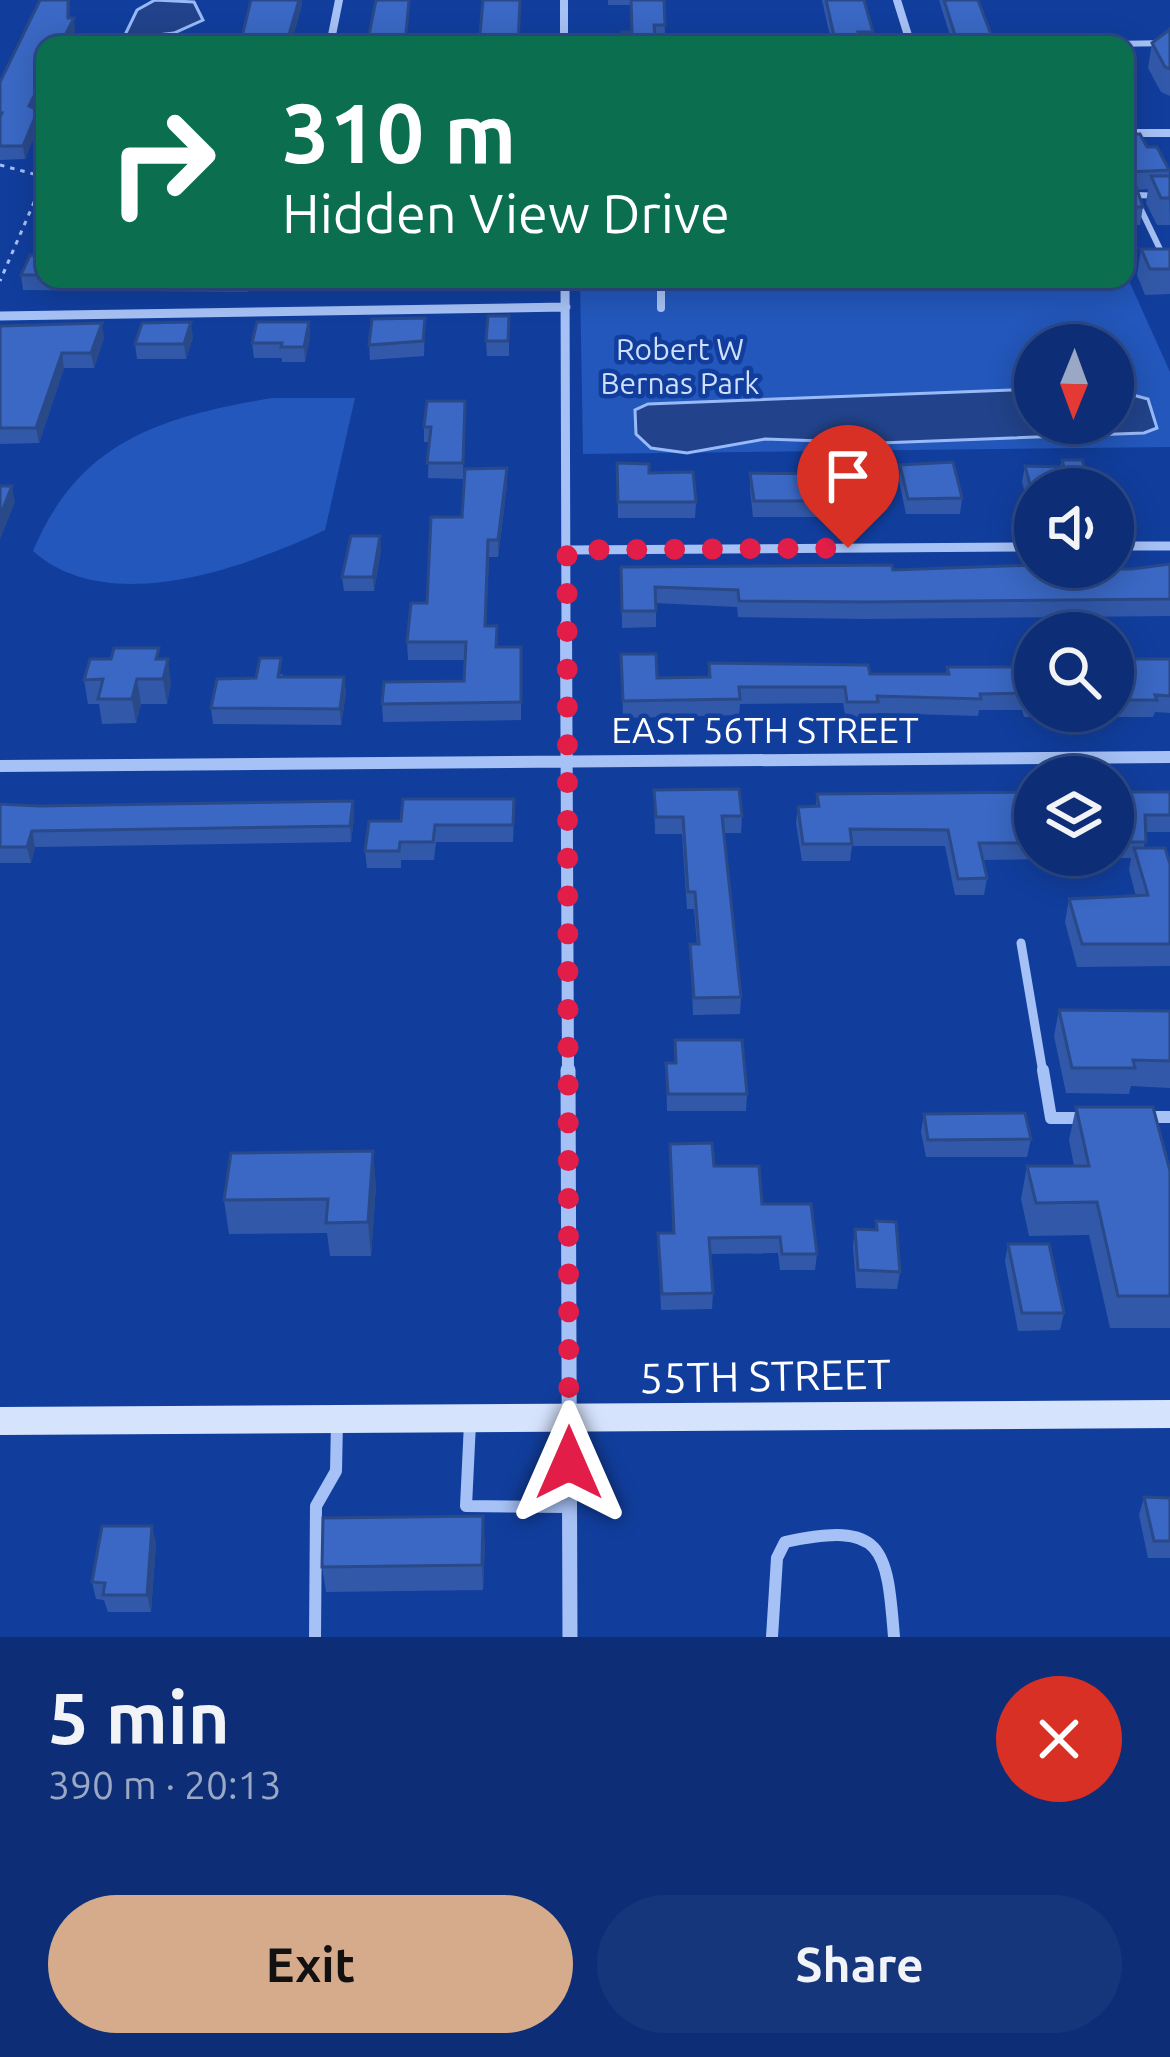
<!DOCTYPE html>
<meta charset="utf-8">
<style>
body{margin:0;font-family:Ubuntu,sans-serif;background:#16367b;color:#f1f3f6;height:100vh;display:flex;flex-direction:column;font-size:45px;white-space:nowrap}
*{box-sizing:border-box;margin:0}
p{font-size:39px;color:#9aa8c5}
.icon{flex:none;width:66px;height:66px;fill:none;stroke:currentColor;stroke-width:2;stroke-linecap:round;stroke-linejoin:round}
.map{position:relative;height:1637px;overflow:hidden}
.details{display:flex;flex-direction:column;background:#0d2e76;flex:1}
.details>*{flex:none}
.hud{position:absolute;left:36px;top:36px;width:1098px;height:252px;border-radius:24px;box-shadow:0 6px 30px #0003,0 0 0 3px #2d4a88;background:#0b6e4f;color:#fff;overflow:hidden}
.needle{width:78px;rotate:181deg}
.buttons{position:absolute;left:1014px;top:324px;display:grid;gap:24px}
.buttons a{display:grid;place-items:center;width:120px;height:120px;border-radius:50%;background:#0d2e76;box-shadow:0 6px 30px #0003,0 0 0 3px #2d4a88;font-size:60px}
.pin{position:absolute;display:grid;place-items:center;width:102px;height:102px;color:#fff;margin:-123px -51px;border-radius:50% 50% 50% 0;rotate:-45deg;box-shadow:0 0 12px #0007}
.pin .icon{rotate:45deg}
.me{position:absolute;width:132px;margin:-66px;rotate:0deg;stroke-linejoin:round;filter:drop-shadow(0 0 9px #0008)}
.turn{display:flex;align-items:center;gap:42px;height:252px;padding:0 48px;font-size:54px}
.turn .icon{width:156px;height:156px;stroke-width:2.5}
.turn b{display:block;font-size:84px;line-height:102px}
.round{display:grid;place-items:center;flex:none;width:126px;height:126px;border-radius:63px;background:#16367b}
.overview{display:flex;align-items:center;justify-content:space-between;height:204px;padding:0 48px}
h1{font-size:72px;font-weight:700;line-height:90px}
.primary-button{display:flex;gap:24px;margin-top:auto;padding:24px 48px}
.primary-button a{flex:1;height:138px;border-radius:72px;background:#d6ab8b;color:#111;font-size:48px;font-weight:700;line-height:138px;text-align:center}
.primary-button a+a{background:#16367b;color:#f1f3f6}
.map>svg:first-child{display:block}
.green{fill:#2357bb;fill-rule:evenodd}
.water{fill:#22438b;stroke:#98baf8;stroke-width:3}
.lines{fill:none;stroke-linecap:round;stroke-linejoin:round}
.path{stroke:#a6c1f5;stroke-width:3;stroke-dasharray:4.5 6;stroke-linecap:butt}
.lane-far3{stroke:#a6c1f5;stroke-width:6}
.lane-far2{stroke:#a6c1f5;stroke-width:8}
.lane-far1{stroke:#a6c1f5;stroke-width:9}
.lane{stroke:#a6c1f5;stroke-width:12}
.street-far3{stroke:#a6c1f5;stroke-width:8}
.street-far2{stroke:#a6c1f5;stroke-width:9}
.street-far1{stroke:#a6c1f5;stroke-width:12}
.street{stroke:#a6c1f5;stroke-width:15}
.secondary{fill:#d6e3fd;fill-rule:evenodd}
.wall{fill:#3259a9}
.shaded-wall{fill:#294989}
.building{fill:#3a68c4;stroke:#294989;stroke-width:3}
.route{stroke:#e11d48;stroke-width:21;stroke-dasharray:0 37.8}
.labels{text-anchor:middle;stroke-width:9;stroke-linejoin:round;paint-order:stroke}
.far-park-label{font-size:30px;fill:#cfdffe;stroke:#113e9d}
.street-label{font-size:36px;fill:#fff;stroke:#113e9d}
.near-street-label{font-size:42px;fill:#fff;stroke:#113e9d}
</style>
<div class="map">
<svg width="1170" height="1637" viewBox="0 0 1170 1637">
<rect width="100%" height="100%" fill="#113e9d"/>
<path class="green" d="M1125,272L1170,372V447L583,454L580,279H1125ZM1035,345H1113V423H1035Z
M272,398H355L325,530C244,568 108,618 33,551C79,441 161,417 272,398Z"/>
<path class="water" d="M155,0L194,2L203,20L174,33L123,39L137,10Z
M1035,389V423H1113L1114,390L1148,399L1157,428L1144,433L880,443L765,439L687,453L651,448L636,434L635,410L648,404Z"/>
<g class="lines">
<path class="path" d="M0,165L45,177L0,281"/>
<path class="lane-far3" d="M1053,45L1170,43
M1170,196L1134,195L1170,270"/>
<path class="lane-far2" d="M661,279V308"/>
<path class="lane-far1" d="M1021,943L1043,1073"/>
<path class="lane" d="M1043,1070L1051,1118H1081
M1145,1117H1170
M470,1423L466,1506L569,1507
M315,1637L316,1506L336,1471L337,1421
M772,1637L777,1558L785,1542C883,1521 887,1546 894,1637"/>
<path class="street-far3" d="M564,0V45
M897,0L911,45
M330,45L339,0
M1125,133H1170"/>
<path class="street-far2" d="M565,279L566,628
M0,316L566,307
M1113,546H1170
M567,550L1035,547"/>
<path class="street-far1" d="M566,625L568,1073
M0,766L1170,757"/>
<path class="street" d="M568,1070L570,1637"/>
<path class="secondary" d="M1170,1400V1428L0,1435V1407Z"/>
</g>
<path class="wall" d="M40,0H70V18L75,31L68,45H45L36,109L40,123L25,159L0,160V82Z
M608,0H664L665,38H655L656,45H622V32H632L630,5H608Z
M822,0H864L873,32L872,45H832Z
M939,0H978L995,45H953Z
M1170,29V96L1161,92L1148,68L1152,43Z
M1125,134L1147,147L1169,170L1170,225H1157L1146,203L1148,189L1137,190L1143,207L1140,225H1125Z
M1141,249H1170V294L1145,295L1137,275Z
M45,256V279H251L248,292L23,290L21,275Z
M396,279H498V282H476L475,286L396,288Z
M509,316V356H487L486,341Z
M425,318L424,356L370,360L369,345Z
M309,322L310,337L305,362H282V358H254L252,343Z
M0,326L104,338L94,368H64L39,443L0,444Z
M193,337L186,359H137L135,344Z
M465,401L463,479L428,478L429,442H424V427Z
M1062,460H1082L1035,489V509L1029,508L1022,482L1025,466L1060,467Z
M617,463L649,473L696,502L695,518H618Z
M900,465L962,498L960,514H906L899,481Z
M750,473L841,501L839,517H753L750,489Z
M507,485L498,557H489L486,626L498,647H521V720L383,722L382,704L464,681L465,660H408L407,642L427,603L462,517Z
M381,550L374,591H344L342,577Z
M1170,564V616L866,619L738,617L737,607L656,603V627L622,628L621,567L893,570L1132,569Z
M621,654L657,678L708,677L709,663L870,674H946L947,667H1035V711H1113V659H1170V713L1155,712L1153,717H1024L1022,710H979L978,716L877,713L876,719H846L843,703L740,704L739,715L623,718Z
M160,659L171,683L167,704H141L136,723L102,724L99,704H88L84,680Z
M283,674V677H344L346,693L341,725L213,724L211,708L256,678Z
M654,790L742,816L741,833H724L741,997L740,1014L693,1015L690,944H697L694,909H687L682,834H655Z
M1035,792V855H1113V792H1170V832H1146L1144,848L1170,864V966L1077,967L1065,922L1069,899L1136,896L1129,870L1131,858L983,860L987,878L984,895H955L945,846H852L850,861H802L796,823L798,807L816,806L817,794Z
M353,801L354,817L351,842L35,847L31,863H0V804L39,806Z
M514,816L513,842H436L434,860H401V868H367L365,851L401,821Z
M1059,1010L1170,1011V1088L1131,1086L1129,1094L1066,1093L1054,1036Z
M675,1040L747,1094L746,1111H667L666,1063H675Z
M1076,1107L1170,1171V1328H1110L1089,1235L1029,1236L1021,1199L1027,1166H1074L1069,1140Z
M924,1114L1031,1139L1027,1157H926L921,1132Z
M670,1144L714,1166L762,1204L817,1254L815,1270H780L778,1253L710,1254L713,1293L712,1309L661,1310L658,1233H673Z
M376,1185L371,1256H330L327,1233L229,1234L224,1200Z
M876,1221L900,1272L897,1289L856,1288L853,1246L855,1229H875Z
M1008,1244L1064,1313L1060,1330L1018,1331L1005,1261Z
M1144,1497L1170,1498V1558H1148L1139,1515Z
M485,1542L483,1590L326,1592L322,1567Z
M156,1543L151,1612H108L104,1600L96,1599L92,1582Z"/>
<path class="shaded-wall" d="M68,0H70V25L74,18L75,31L68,45H60Z
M299,0H302V6L291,45H286Z
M45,74V92L31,120L29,106Z
M38,110L40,123L25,159L23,146Z
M191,322L193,337L186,359L184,344Z
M309,322L310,337L305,362L304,347Z
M102,323L104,338L94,368L91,353Z
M62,353L64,368L39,443L36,428Z
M507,468V485L498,557V540Z
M12,486L15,502L0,540V516Z
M380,536L381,550L374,591L373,577Z
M168,659L171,683L167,704L163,679Z
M344,677L346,693L341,725L340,709Z
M137,679L141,704L136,723L132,699Z
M353,801L354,817L351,842L350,826Z
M32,831L35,847L31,863L27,847Z
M373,1151L376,1185L371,1256L368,1222Z
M483,1516L485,1542L483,1590L482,1565Z
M152,1526L156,1543L151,1612L147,1595Z"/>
<path class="building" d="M40,0H68V18H74L60,45H45V74L29,106L38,110L23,146H0V117L2,113H0V82Z
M251,0H299L286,45H240Z
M376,0H409L405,45H367Z
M483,0H520L518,45H479Z
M631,0H664L665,25H654L656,45H623L622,32H632Z
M826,0H864L873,32H858L860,40H835Z
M944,0H978L995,45H958Z
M1170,29V69L1165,67L1152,43Z
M183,36L175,45H153Z
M1125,134H1140L1147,147H1157L1169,170L1131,172L1143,207H1125Z
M1151,176H1170V198H1161Z
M1141,249H1170V269H1150Z
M30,255L45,256V275H21Z
M488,316H509L508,341H486Z
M425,318L423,341L369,345L372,319Z
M191,322L184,344H135L142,323Z
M257,322H309L304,347H281L282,343H252Z
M102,323L91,353H62L36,428H0V326Z
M427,401H465L463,463H427L431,427H424Z
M1062,460H1082L1091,489H1035V493L1032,492L1025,466L1064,467Z
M953,462L962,498L908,499L900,465Z
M617,463L649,464V473L693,472L696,502H618Z
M507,468L498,540H488L485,626H497L496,647H521V702L382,704L384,682L464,681L466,642H407L411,603H427L431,517H462L465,469Z
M750,473L837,474L841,501H754Z
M0,486H12L0,516Z
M351,536H380L373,577H342Z
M1170,564V599L868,602L739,601L738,590L655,587L656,611H622L621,567L892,565L893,570L1035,565V567H1086V569H1132Z
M114,648H159L156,659H168L163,679H137L132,699H98L103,679L84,680L90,659H111Z
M621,654H656L657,678L710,677L709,663L868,665L870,674H949L947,667H1035V701H1026L1024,693L980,694L981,699L877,696L878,702H847L845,687H739L740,699L623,701Z
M260,658H281L278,677H344L340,709L211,708L217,679L256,678Z
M1113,659H1170V696L1155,695L1157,700H1113Z
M739,789L742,816H722L741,997L694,998L690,944H699L695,892H688L683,817H656L654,790Z
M1035,792V843H979L987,878L958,879L948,830L850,829L852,844H803L798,807L819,806L817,794Z
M1113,792H1170V815H1145L1146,842H1113Z
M403,799H514L513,825H435L433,842H400L399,851H365L369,821H401Z
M353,801L350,826L32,831L27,847H0V804L39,806Z
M1134,848H1165L1170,864V944H1082L1069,899L1148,895Z
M1059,1010L1170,1011V1061L1133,1060L1135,1068H1072Z
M675,1040H742L747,1094H668L666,1063H676Z
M1076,1107H1153L1170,1171V1296H1118L1097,1202L1036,1203L1027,1166H1089Z
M1025,1113L1031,1139L928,1140L924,1114Z
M712,1143L714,1166H759L762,1204H811L817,1254H782L780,1237L709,1238L713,1293L662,1294L658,1233H674L670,1144Z
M373,1151L368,1222L326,1223L328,1199L224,1200L231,1153Z
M876,1221L896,1222L900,1272L858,1270L855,1229L877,1230Z
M1008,1244H1049L1064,1313H1022Z
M1144,1497L1170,1498V1541H1154Z
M483,1516L482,1565L322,1567L323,1518Z
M102,1526H152L147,1595H103L105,1583L92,1582Z"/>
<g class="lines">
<path class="route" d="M569,1463L567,550L848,548"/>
</g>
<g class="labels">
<g class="far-park-label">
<text x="680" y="360">Robert W<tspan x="680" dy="34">Bernas Park</tspan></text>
</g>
<g class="street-label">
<text x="765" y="743">EAST 56TH STREET</text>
</g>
<g class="near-street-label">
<text transform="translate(765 1376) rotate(-1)" y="15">55TH STREET</text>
</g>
</g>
</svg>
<div class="buttons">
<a><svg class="needle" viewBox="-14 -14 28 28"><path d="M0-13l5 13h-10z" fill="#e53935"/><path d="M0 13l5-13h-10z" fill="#9aa8c5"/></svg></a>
<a><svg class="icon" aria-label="sound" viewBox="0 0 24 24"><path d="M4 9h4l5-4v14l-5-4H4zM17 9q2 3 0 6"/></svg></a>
<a><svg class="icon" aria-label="search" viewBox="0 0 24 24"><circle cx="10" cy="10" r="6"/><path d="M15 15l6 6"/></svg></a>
<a><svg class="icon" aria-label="layers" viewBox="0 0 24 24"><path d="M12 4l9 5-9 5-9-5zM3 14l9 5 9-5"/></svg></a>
</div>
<div class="pin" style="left:848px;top:548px;background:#d93025"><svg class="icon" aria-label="arrive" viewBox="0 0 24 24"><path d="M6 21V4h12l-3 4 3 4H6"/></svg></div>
<svg class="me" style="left:569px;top:1463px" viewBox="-20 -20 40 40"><path d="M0-17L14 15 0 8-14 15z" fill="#e11d48" stroke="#fff" stroke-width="4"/></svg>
<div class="hud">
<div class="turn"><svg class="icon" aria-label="right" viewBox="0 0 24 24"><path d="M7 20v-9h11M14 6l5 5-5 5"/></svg><div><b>310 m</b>Hidden View Drive</div></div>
</div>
</div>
<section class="details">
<div class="overview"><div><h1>5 min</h1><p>390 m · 20:13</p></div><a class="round" style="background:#d93025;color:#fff"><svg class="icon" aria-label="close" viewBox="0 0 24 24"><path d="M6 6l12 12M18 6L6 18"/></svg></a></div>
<div class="primary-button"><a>Exit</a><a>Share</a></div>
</section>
